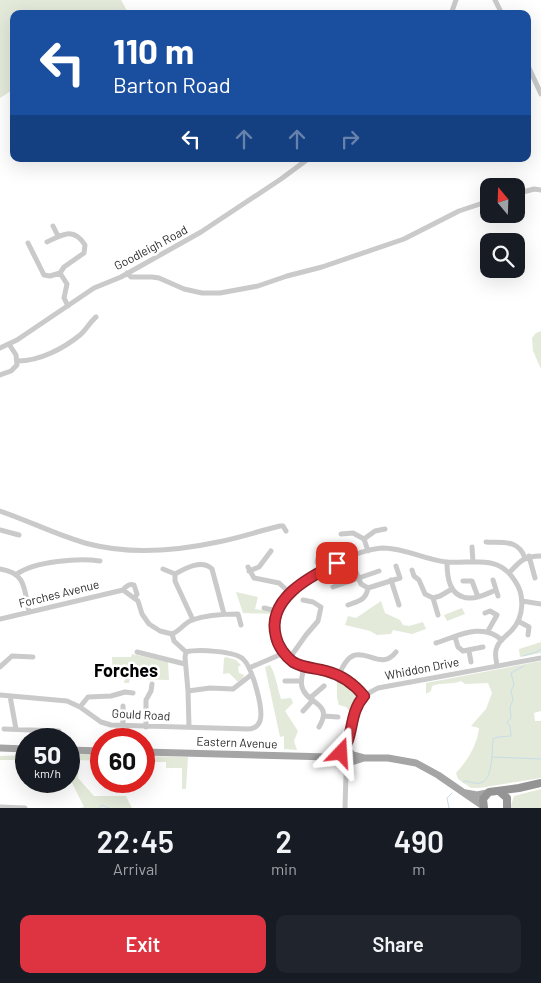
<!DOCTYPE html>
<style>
body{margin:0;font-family:Barlow,sans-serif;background:#20242c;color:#f1f3f6;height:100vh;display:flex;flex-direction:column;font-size:19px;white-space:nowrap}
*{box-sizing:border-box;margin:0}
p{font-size:16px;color:#9ea1a6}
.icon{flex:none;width:28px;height:28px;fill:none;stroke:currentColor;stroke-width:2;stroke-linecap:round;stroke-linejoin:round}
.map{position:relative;height:808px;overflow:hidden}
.panel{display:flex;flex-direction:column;background:#171b24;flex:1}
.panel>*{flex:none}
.guide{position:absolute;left:10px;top:10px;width:521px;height:152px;border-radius:10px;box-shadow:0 5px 20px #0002;background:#1a4fa0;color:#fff;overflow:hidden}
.needle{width:32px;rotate:341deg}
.fabs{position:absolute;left:480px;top:178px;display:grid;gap:10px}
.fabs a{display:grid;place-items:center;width:45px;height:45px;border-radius:10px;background:#171b24;box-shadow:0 5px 20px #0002;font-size:25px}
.speed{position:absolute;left:15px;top:728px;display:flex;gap:10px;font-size:25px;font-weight:700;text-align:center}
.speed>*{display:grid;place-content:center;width:65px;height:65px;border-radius:50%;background:#171b24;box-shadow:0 5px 20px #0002;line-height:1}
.speed small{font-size:12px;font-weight:400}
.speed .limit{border:8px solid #d22;background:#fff;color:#111}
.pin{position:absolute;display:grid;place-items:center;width:42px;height:42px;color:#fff;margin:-21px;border-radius:10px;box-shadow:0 2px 8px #0006}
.me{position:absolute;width:55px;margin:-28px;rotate:20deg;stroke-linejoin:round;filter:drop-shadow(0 0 4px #0008)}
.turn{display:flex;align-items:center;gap:18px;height:105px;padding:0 20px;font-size:22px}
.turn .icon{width:65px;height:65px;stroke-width:2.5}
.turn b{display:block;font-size:35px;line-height:42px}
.lanes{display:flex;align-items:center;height:48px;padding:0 20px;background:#0003;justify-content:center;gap:25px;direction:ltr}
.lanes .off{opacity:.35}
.eta{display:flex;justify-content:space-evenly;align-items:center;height:85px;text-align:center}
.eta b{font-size:30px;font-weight:600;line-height:35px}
.cta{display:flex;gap:10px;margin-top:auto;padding:10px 20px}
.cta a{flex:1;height:58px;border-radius:10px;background:#de3442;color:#fff;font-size:20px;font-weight:600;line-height:58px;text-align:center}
.cta a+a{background:#20242c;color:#f1f3f6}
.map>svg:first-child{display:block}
.green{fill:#e3eada}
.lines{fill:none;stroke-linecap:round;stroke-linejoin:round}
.stream{stroke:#c7dce9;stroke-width:1}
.minor{stroke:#cacaca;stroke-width:5}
.major{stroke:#a5a5a5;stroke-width:7}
.highway{stroke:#949494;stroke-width:8}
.route-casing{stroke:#90222b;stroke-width:12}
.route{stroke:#de3442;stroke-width:9}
.labels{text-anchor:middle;stroke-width:5;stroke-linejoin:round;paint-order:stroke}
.street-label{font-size:12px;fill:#2d2d2d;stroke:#fff}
.district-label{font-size:18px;font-weight:bold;fill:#000;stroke:#fff}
</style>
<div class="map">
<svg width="541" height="808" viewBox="0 0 541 808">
<rect width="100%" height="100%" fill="#fff"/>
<path class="green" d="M0,0H121L129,14H14V89L0,98Z
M541,331V369L533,351L532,338L536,333Z
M236,592L258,597L255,609L273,612V614L243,613Z
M381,601L385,613L400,620L403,625L409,626L423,622L426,629L412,634L393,630L391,634L377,635L370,631L345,625L348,616L356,618Z
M462,608L465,614L447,621L444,615Z
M541,642V653L520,657L519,649Z
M132,654L168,662L169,680L130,679L129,683H124L125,678H113L112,657H131Z
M226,657L236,660L241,665L238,667L239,673L244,675L243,678L238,682L229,673L223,674L224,658Z
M541,661V711L534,713L535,721H541V778L479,788H471L458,779L456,773C468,760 477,745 479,728L471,726L486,709L492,693L488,683L465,684L461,681C452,685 442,682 432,686L431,691L426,694V683Z
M270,665C276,675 277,687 281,699L291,698L293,703L285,711L298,731L294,741L297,750L284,749V736L280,737L265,667Z
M331,675L348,684L356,693V698L350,712L346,707L339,705L337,698V681L330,679Z
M69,754H101V761L79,760L78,778L94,796H126L132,808H80L84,807L69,777Z
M26,755V762V760H0V756Z
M144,756L188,757L186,789H182V768H166V762H144Z
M541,789V808H510L514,796Z"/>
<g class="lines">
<path class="stream" d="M523,656L536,652L541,649
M492,757L493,739L498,737L511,736L510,726L507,722L511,718L510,707L513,700L511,691L514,685L511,673L524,666
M463,782L467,781C487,789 490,775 492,757L541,759
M99,807L102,805L109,808
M449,808L447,798L452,793"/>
<path class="minor" d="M495,0L502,14
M451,14L456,0
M528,66L541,94
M516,194L534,189L541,190
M53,226L58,236
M47,242C63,234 74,227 85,245L84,253L64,267L60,273L67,284L64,298L68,306
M28,243L44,275L50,276L60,273
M127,273L131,277H152L159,278L184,289L202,293H220L258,286L287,276L322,267L404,239L459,211L489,201
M0,348L17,340L94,288L121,277L201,232L281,179L308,159
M18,361C39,361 63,349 80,335C86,330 90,322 96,317
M0,375L11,371L17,365L16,355L9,344
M0,511C30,521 58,536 89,544C131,555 176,551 218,542C239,538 259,531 280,526H283L286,531
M0,530L19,535
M341,534L353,533L364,539L368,551
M364,539L375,531L385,529
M486,542C503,543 518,539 525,558
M472,547L473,562
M529,556L535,578
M350,557L361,584L368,588L400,578L396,566
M447,562C447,577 449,597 469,598C478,599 488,593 496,590
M248,567L254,578L279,583L290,593
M0,569C27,573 24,590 29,612
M163,569L175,574
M412,570L414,576L419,580L425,594L433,598L438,615
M249,571L259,567L271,551
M322,571L317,562L318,558L324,553
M509,573C520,561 524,556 541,556
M17,574C35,561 79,558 100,561
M391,580L399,605
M493,580L498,596
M463,581H472L478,597
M333,587L379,571
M123,590L138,601L142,614L149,624L160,631L172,634
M123,590C126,586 129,583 134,585L137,594L135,598
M433,598L440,596L452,589
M522,601L541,604
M348,605C359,601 366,600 368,588
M264,608L277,611
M485,613L490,611L497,615L488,631
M0,619L123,590
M193,620L175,581V574C186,568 202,559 212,569L224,614
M518,621L529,627L528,635
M172,634C180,631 184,623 192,620C206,615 223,614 238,614L241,625
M172,634L174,641L186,652
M455,637L458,647L463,651L483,647
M436,643C458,636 482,622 502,640
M469,651L471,662
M137,652L185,664
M186,652L185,657L188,691L189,727
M289,659L306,635L318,621L321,607L313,602L303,600
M0,667L12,656L33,657
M304,667C303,673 300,680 302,687C307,705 334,702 319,727
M249,668L284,653
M339,675C357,630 377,677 396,652
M285,681H301
M188,691L210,688L233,689L251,675
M0,695L67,701L80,707L101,722L111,725L248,729C254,729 258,726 260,721C264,709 252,667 243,659C235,651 197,649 186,652
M10,696L16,729
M364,696C356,686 347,678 335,673C315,666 294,669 281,649C277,642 275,635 274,627C274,617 277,607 284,599C301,578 356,549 383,548C405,548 425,560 446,562C472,564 499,554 515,581C525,595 524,617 512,630C507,636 500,639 497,647C494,653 496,659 497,665
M310,698L324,686
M80,707L88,697L111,696L125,692L133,693
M303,711L313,700
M324,716L338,717
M123,726V706
M146,727V700L151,691L152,684
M4,729L59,731
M343,752C354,725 348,702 378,688L541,658
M342,762L346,774L345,808
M0,807L25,808"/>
<path class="major" d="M0,748L26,749
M69,750L101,751
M144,752L330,757L340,755
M353,755L364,758H388L416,763L438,775L483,806
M352,762L353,758L351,753L345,751L341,753L340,760L345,764L364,758
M466,793L477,795L487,793"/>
<path class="highway" d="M499,791L507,798V808
M484,808L483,799L489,792L519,788L541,783"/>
</g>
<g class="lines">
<defs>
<path id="route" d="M337,563C309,577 266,599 276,637C278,646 285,656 293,662C303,668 315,668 326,671C342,675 354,684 364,696C348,714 355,736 341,753"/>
</defs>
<use href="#route" class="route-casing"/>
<use href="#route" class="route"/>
</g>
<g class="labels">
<g class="street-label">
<text transform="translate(151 248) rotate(-28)" y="4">Goodleigh Road</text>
<text transform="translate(59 594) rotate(-14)" y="4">Forches Avenue</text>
<text transform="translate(422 669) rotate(-11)" y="4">Whiddon Drive</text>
<text transform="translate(141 715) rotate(3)" y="4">Gould Road</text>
<text transform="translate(237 743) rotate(2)" y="4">Eastern Avenue</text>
</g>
<g class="district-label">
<text x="126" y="677">Forches</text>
</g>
</g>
</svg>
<div class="fabs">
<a><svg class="needle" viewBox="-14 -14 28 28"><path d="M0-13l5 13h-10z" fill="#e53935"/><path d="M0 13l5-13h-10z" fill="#9ea1a6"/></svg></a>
<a><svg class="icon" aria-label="search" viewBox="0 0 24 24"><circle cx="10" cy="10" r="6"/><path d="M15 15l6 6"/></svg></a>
</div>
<div class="speed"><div>50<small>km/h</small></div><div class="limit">60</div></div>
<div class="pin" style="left:337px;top:563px;background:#d93025"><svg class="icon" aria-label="arrive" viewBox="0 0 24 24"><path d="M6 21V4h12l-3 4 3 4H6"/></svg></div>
<svg class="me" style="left:341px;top:753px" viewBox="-20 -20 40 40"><path d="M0-17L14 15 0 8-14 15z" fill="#de3442" stroke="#fff" stroke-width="4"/></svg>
<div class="guide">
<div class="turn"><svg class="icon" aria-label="left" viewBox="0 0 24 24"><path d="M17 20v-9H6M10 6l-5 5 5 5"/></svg><div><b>110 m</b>Barton Road</div></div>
<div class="lanes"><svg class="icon" aria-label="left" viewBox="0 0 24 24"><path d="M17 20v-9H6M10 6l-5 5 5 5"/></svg><svg class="icon off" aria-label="ahead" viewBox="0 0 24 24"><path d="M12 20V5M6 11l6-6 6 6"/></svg><svg class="icon off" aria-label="ahead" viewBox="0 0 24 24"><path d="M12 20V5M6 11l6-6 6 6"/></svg><svg class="icon off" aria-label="right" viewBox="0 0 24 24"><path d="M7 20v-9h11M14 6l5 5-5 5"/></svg></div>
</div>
</div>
<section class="panel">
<div class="eta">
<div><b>22:45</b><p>Arrival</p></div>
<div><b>2</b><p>min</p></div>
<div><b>490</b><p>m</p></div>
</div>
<div class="cta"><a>Exit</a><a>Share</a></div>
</section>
